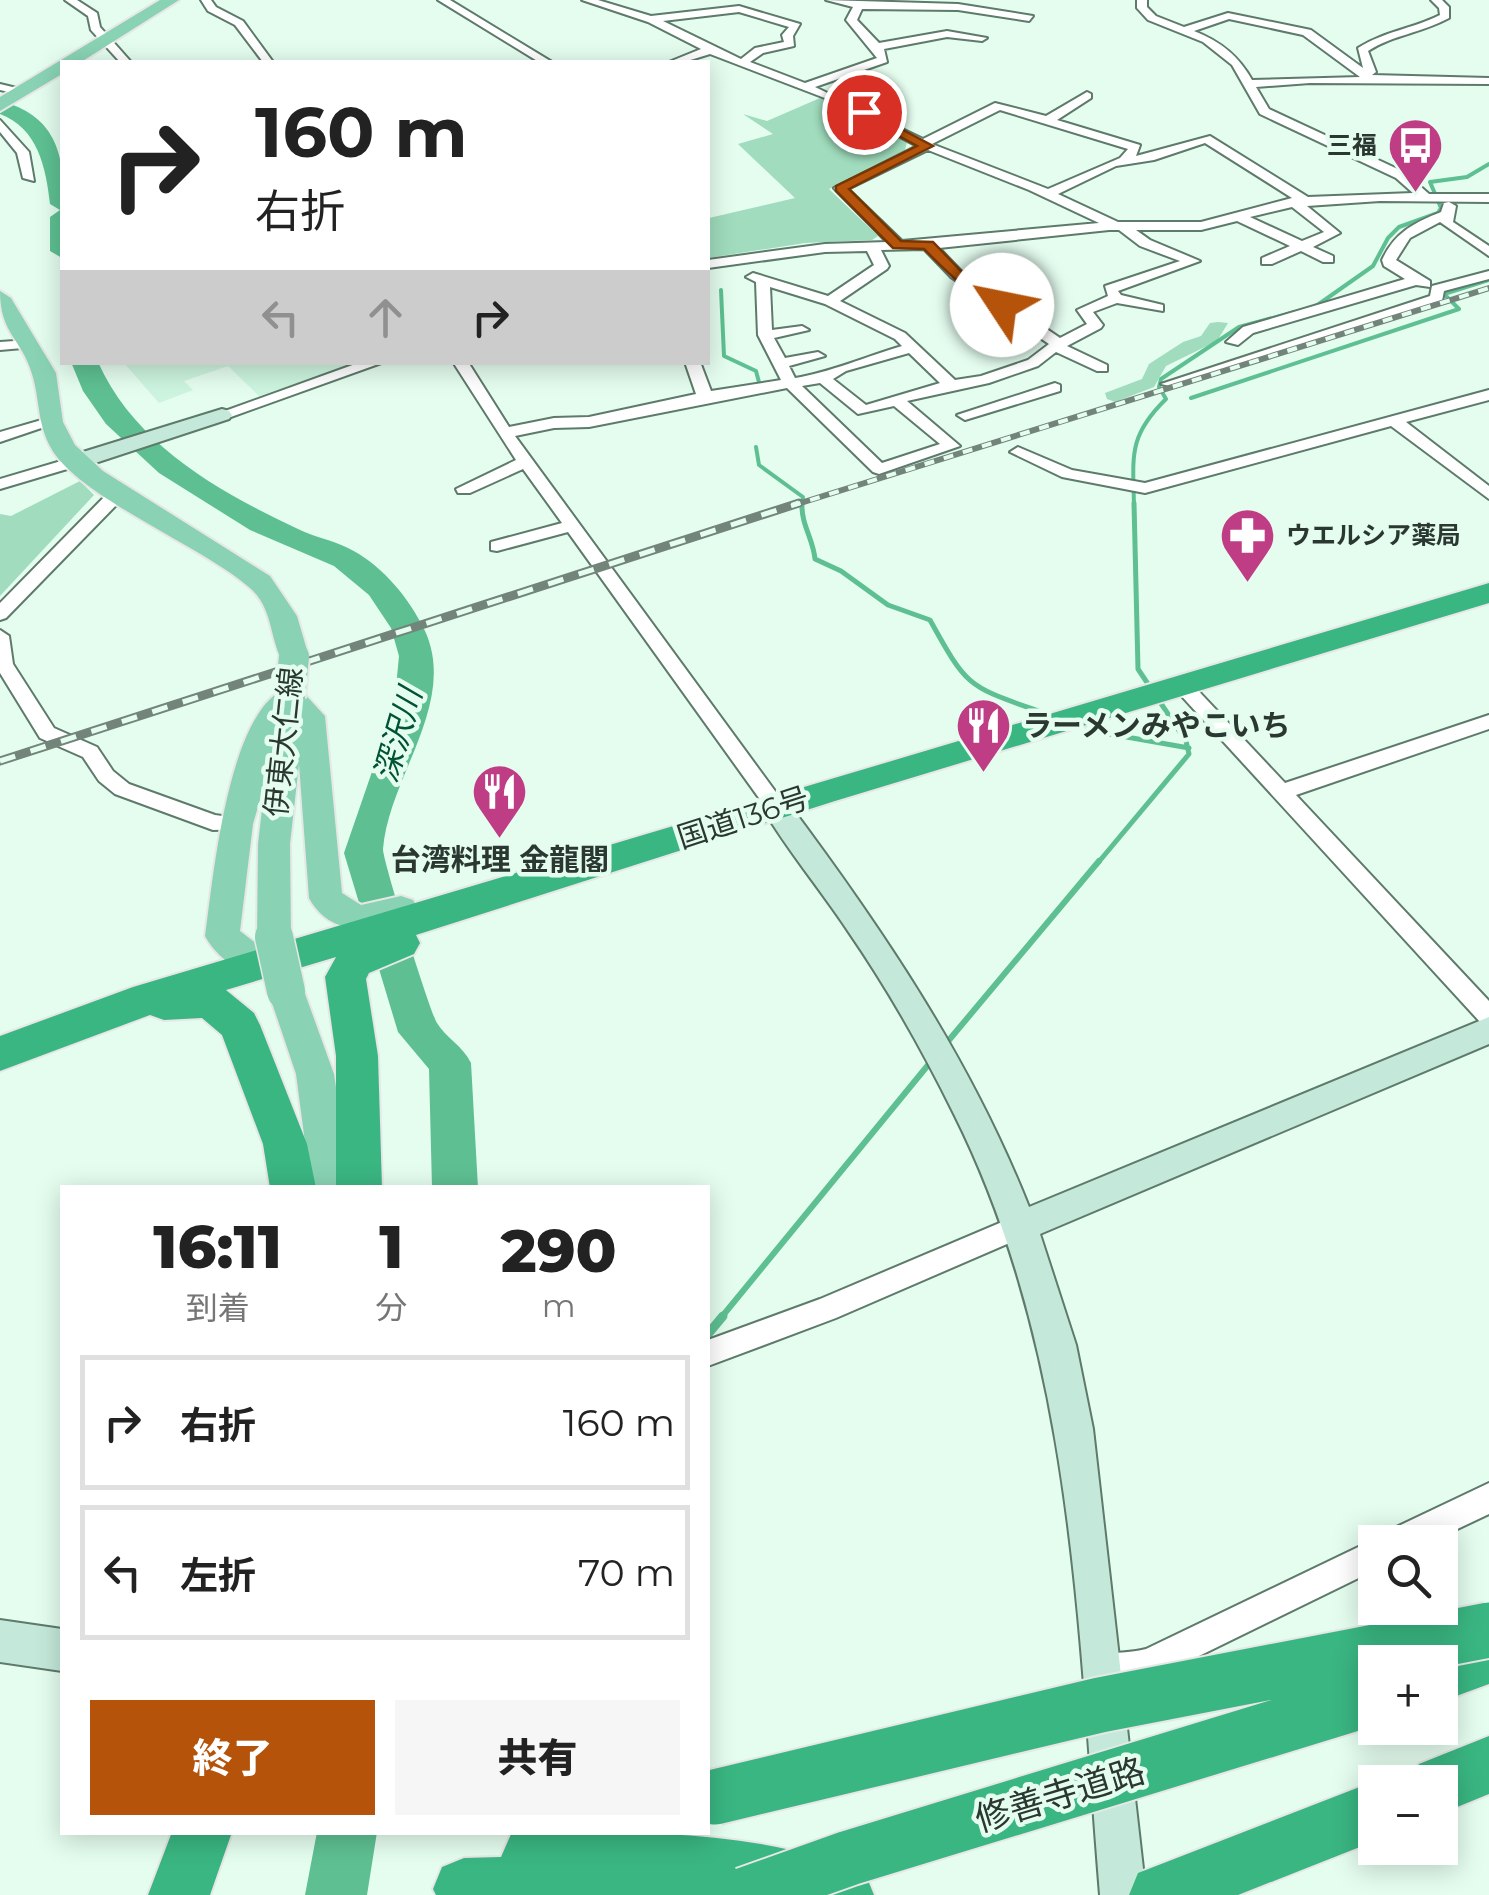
<!DOCTYPE html>
<html lang="ja">
<meta charset="utf-8">
<style>
body{margin:0;font-family:Montserrat,"Noto Sans JP",sans-serif;background:#f6f6f6;color:#222;height:100vh;display:flex;flex-direction:column;font-size:38px;white-space:nowrap}
*{box-sizing:border-box;margin:0}
p{font-size:32px;color:#767676}
.icon{flex:none;width:55px;height:55px;fill:none;stroke:currentColor;stroke-width:2;stroke-linecap:round;stroke-linejoin:round}
.map{position:relative;flex:1;overflow:hidden}
.side{position:absolute;left:60px;top:1185px;width:650px;height:650px;display:flex;flex-direction:column;background:#fff;border-radius:0px;box-shadow:0 5px 25px #0003}
.side>*{flex:none}
.guide{position:absolute;left:60px;top:60px;width:650px;height:305px;border-radius:0px;box-shadow:0 5px 25px #0003;background:#fff;color:#222;overflow:hidden}
.tools{position:absolute;left:1358px;top:1525px;display:grid;gap:20px}
.tools a{display:grid;place-items:center;width:100px;height:100px;border-radius:0px;background:#fff;box-shadow:0 5px 25px #0003;font-size:50px}
.pin{position:absolute;display:grid;place-items:center;width:85px;height:85px;color:#fff;margin:-42px;border:5px solid #fff;border-radius:50%;box-shadow:0 2px 10px #0007}
.me{position:absolute;width:110px;margin:-55px;rotate:304deg;stroke-linejoin:round;filter:drop-shadow(0 0 8px #0008)}
.turn{display:flex;align-items:center;gap:35px;height:210px;padding:0 30px;font-size:45px}
.turn .icon{width:130px;height:130px;stroke-width:2.5}
.turn b{display:block;font-size:70px;line-height:85px}
.lanes{display:flex;align-items:center;height:95px;padding:0 30px;background:#0003;justify-content:center;gap:50px;direction:ltr}
.lanes .off{opacity:.35}
.eta{display:flex;justify-content:space-evenly;align-items:center;height:170px;text-align:center}
.eta b{font-size:60px;font-weight:800;line-height:70px}
.button{display:flex;gap:20px;margin-top:auto;padding:20px 30px}
.button a{flex:1;height:115px;border-radius:0px;background:#b45309;color:#fff;font-size:40px;font-weight:800;line-height:115px;text-align:center}
.button a+a{background:#f6f6f6;color:#222}
ul{padding:0;list-style:none}
li{display:flex;align-items:center;gap:30px;height:135px;margin:0 20px 15px;padding:0 10px;border:5px solid #e0e0e0;border-radius:0px}
li div{flex:1}
li b{display:block;font-size:38px}
li em{font-style:normal}
.map>svg:first-child{display:block}
.built{fill:#ccf4de}
.green{fill:#a0dcbd}
.lines{fill:none;stroke-linecap:round;stroke-linejoin:round}
.stream-far3{stroke:#5ec092;stroke-width:4}
.stream-far2{stroke:#5ec092;stroke-width:5}
.stream-far1{stroke:#5ec092;stroke-width:6}
.stream{stroke:#5ec092;stroke-width:9}
.river{fill:#5ec092;fill-rule:evenodd}
.street-casing{stroke:#5d7a6b;stroke-width:4}
.secondary-casing{stroke:#5d7a6b;stroke-width:4}
.primary-casing{stroke:#e6e7e6;stroke-width:4}
.highway-casing{stroke:#e6e7e6;stroke-width:4}
.street{fill:#fff;fill-rule:evenodd}
.secondary{fill:#c4e9da;fill-rule:evenodd}
.primary{fill:#89d3b4;fill-rule:evenodd}
.highway{fill:#3ab682;fill-rule:evenodd}
.rail-far1-casing{stroke:#73857b;stroke-width:6}
.rail-casing{stroke:#73857b;stroke-width:9}
.rail-far1{stroke:#e4fdef;stroke-width:4;stroke-dasharray:10;stroke-linecap:butt}
.rail{stroke:#e4fdef;stroke-width:5;stroke-dasharray:16;stroke-linecap:butt}
.primary-bridge-far1-casing{stroke:#e6e7e6;stroke-width:34;stroke-linecap:butt}
.primary-bridge-casing{stroke:#e6e7e6;stroke-width:41;stroke-linecap:butt}
.highway-bridge-casing{stroke:#e6e7e6;stroke-width:59;stroke-linecap:butt}
.primary-bridge-far1{stroke:#89d3b4;stroke-width:30}
.primary-bridge{stroke:#89d3b4;stroke-width:38}
.highway-bridge{stroke:#3ab682;stroke-width:55}
.route{fill:#b45309;stroke:#753606;stroke-width:2.5}
.labels{text-anchor:middle;stroke-width:9;stroke-linejoin:round;paint-order:stroke}
.far-poi-label{font-size:25px;font-weight:bold;fill:#2b3831;stroke:#e4fdef;text-anchor:end}
.poi-label{font-size:30px;font-weight:bold;fill:#2b3831;stroke:#e4fdef;text-anchor:start}
.street-label{font-size:30px;fill:#2b3831;stroke:#e4fdef}
.water-label{font-size:32px;font-style:italic;fill:#005336;stroke:#e4fdef}
.near-street-label{font-size:35px;fill:#2b3831;stroke:#e4fdef}
</style>
<div class="map">
<svg width="1489" height="1895" viewBox="0 0 1489 1895">
<rect width="100%" height="100%" fill="#e4fdef"/>
<path class="built" d="M124,363H355L259,396L228,366L184,381L193,390L159,403Z"/>
<path class="green" d="M820,98L862,115L907,142L905,150L829,189L878,236L872,240L805,243L708,258L709,218L795,198L738,144L773,134L743,114L767,121Z
M1218,322L1228,323L1217,341L1166,366L1154,387L1115,402L1107,399L1105,393L1142,379L1149,364L1183,342L1201,336L1210,323Z
M80,481L94,495L0,596V514L11,516Z"/>
<g class="lines">
<path class="stream-far3" d="M721,290L724,356L756,371L760,386
M1316,306L1373,266L1388,238L1399,227L1438,213L1441,208L1430,182L1467,177L1489,164
M1191,398L1459,309L1444,294L1489,280
M756,447L759,465L803,497L802,506
M1134,506C1133,456 1128,436 1166,399L1159,387L1161,379L1239,327L1295,312"/>
<path class="stream-far2" d="M802,503C801,525 813,538 815,559L841,571L888,605L930,620C968,689 968,686 1041,712
M1087,730L1189,748
M1097,864L1189,754L1186,741L1138,669L1134,503"/>
<path class="stream-far1" d="M944,1046L1099,861
M720,1319L933,1059"/>
<path class="stream" d="M708,1334L723,1316"/>
<path class="river" d="M0,101C80,121 62,194 62,258L50,251V217L60,210L50,204C46,168 38,128 0,114Z
M71,362H98C135,445 219,492 298,529C314,537 332,540 348,548C379,563 405,593 421,623C463,698 389,774 383,849C382,858 430,1012 437,1023C446,1038 463,1046 471,1063L478,1188H432L429,1069L398,1032L344,853L394,708L399,656L391,628L369,595L334,566L250,530L159,473L106,424L83,391Z
M317,1832H377L367,1895H305Z"/>
<defs>
<path id="street" d="M65,0H77L97,13L100,27L131,62H120L91,30L88,16Z
M201,0H211L216,7L243,21L273,62H263L235,25L208,11Z
M438,0H450L552,62H539Z
M582,0H598L651,16L739,6L800,24L793,36L794,46L763,53L750,62L805,83L877,58L846,20L853,7L826,0L958,4L1033,16L1029,21L958,10L862,9L857,20L879,43L947,31L987,38L982,41L947,37L884,49L887,62L815,87L923,139L995,103L1046,116L1087,92L1091,94V98L1057,120L1140,145L1136,156L1210,136L1308,197L1413,193L1396,178L1260,114L1232,65L1203,42L1148,20L1137,8V0H1147V7L1156,16L1184,27L1228,13L1311,30L1363,68L1358,48C1385,31 1412,29 1440,15L1439,8L1431,0H1442L1449,7V18C1419,34 1395,34 1368,51L1376,72L1372,75L1489,78V84L1310,83L1256,87L1269,109L1404,172L1429,194H1489V202L1380,201L1307,206L1340,233L1313,247L1333,256V262H1323L1301,251L1272,264H1262V258L1290,246L1237,221L1201,230H1136L1150,240L1200,261L1118,291L1121,295L1163,305V311L1117,303L1093,312L1103,325L1101,328L1067,346L1107,365V371H1097L1056,352L1038,366L989,383L907,401L960,446L879,474L873,472L787,388L589,427L554,428L515,436L783,802L786,807L783,812H769L568,532L497,551L491,550V542L562,523L523,469L470,493H458L456,489L516,460L453,362H468L509,427L554,418L589,417L696,394L685,362H700L711,391L781,380L758,335L756,282L746,277L753,273L828,296L874,265L867,251L825,252L708,268V260L825,244L887,242L834,188L917,146L830,100L710,54L684,62H669L701,49L648,22ZM739,12L789,27L782,35L784,42L755,48L741,59L663,21ZM1229,19L1303,35L1360,77L1252,80C1239,56 1220,41 1194,31ZM1000,110L1128,149L1120,158L1048,189L932,144ZM1205,143L1292,198L1201,222H1118L1058,194L1116,166L1154,160ZM928,150L1029,190L1099,223L902,241L848,189ZM1292,207L1324,232L1302,241L1250,217ZM1109,230H1119L1140,246L1180,261L1105,286L1108,296L1077,310L1087,324L1060,338L961,271L939,248ZM924,249L951,277L1049,344L1028,360L981,376L955,380L905,333L840,301L887,269L889,266L881,250ZM770,287L825,304L895,339L902,346C868,356 828,373 795,378L789,366L825,356L818,352L785,358L774,338L809,330L802,326L772,330ZM909,353L940,383L866,405L833,379L846,371ZM820,383L858,414L894,406L940,444L882,463L802,386Z
M0,84L25,90L27,92L21,95L0,90Z
M0,120L29,152L34,181L23,178L17,153L0,132Z
M1449,202L1456,206L1453,222L1489,246V256L1440,222L1410,238L1396,260L1430,281V287L1416,285L1253,333L1238,345L1226,342L1243,327L1405,279L1384,266L1382,260C1395,232 1414,223 1441,212L1444,203Z
M1489,271V279L1444,291L1442,301L1174,387L1161,384L1430,296L1432,286Z
M29,340L34,341V347L0,350V342Z
M361,362H384L228,418L214,415Z
M1055,383L1060,385V391L965,420L957,415Z
M1489,390V400L1406,422L1489,486V499L1391,426L1145,493L1062,477L1010,452L1018,447L1072,470L1145,483Z
M45,419L59,422L0,442V432Z
M78,456L86,461L84,464L0,489V479Z
M121,485L129,490L127,494L6,618L0,620V603L115,486Z
M0,630L9,636L13,664L54,728L97,747L113,771L129,784L215,815L244,819L247,824L244,829L213,830L115,794L99,781L83,757L40,738L0,673Z
M1183,680L1190,682L1285,783L1489,715V729L1296,795L1489,1001V1025L1481,1023L1176,690L1173,686Z
M1021,1214L1030,1218L1034,1226L1030,1234L836,1318L708,1366V1340L820,1299Z
M1489,1483V1514L1430,1542H1384L1388,1531Z
M1375,1539L1384,1542H1375V1570L1150,1680L1124,1687L1092,1680L1087,1669L1092,1658C1109,1651 1128,1654 1146,1649Z"/>
<path id="secondary" d="M222,409L229,411L232,415L229,419L86,466L78,468L67,461L70,456Z
M776,797L786,800C881,927 970,1058 1029,1207L1489,1017V1044L1040,1234L1076,1345L1093,1429L1146,1895H1100C1078,1631 1075,1356 954,1114C923,1051 888,989 848,931C821,890 787,850 762,807L766,800Z
M0,1620L62,1629V1671L0,1662Z"/>
<path id="primary" d="M160,0H179L81,62H62V74L0,111V97Z
M0,291L11,298L56,373L63,422L75,445L103,471L270,576L297,616L309,657L304,664H284C269,640 274,609 250,588C204,547 78,497 51,448C37,423 40,400 32,374C22,339 0,334 0,291Z
M290,687L301,690L325,716L342,893L361,905L401,896L413,900L418,909L413,918C376,930 332,940 309,898L299,764L290,844L291,937L286,947L274,950L262,947L257,937L258,844L265,783L253,824L240,931L270,954L276,964L270,974C247,982 216,957 205,936C213,881 228,704 290,687Z
M286,977L299,981L304,991L334,1074L351,1188H311L296,1074L268,991L273,981Z"/>
<path id="highway" d="M1489,583V603L835,801L416,935L420,943L414,954L369,973L366,979L378,1056L382,1188H336V1056L325,977L336,957L226,990L254,1013L260,1025L307,1144L316,1188H270L263,1144L222,1035L202,1018L164,1020L150,1015L0,1071V1036L133,987Z
M1489,1628V1684L1440,1702V1662H1417L1420,1654Z
M1489,1736V1794L1440,1814V1782H1412L1419,1764Z
M1375,1781L1378,1782H1375V1841L1238,1895H1129L1138,1873Z
M172,1832H232L210,1895H148Z
M512,1832C628,1832 756,1828 865,1873L874,1895H436L433,1889L442,1867L464,1858L501,1857Z"/>
</defs>
<use href="#street" class="street-casing"/>
<use href="#secondary" class="secondary-casing"/>
<use href="#primary" class="primary-casing"/>
<use href="#highway" class="highway-casing"/>
<use href="#street" class="street"/>
<use href="#secondary" class="secondary"/>
<use href="#primary" class="primary"/>
<use href="#highway" class="highway"/>
<defs>
<path id="rail-far1" d="M791,506L1489,288"/>
<path id="rail" d="M0,761L799,503"/>
</defs>
<use href="#rail-far1" class="rail-far1-casing"/>
<use href="#rail" class="rail-casing"/>
<use href="#rail-far1" class="rail-far1"/>
<use href="#rail" class="rail"/>
<defs>
<path id="primary-bridge-far1" d="M290,697L294,657"/>
<path id="primary-bridge" d="M274,937L286,991"/>
<path id="highway-bridge" d="M715,1797L1100,1705L1489,1630
M745,1895L849,1858L1375,1697"/>
</defs>
<use href="#primary-bridge-far1" class="primary-bridge-far1-casing"/>
<use href="#primary-bridge" class="primary-bridge-casing"/>
<use href="#highway-bridge" class="highway-bridge-casing"/>
<use href="#primary-bridge-far1" class="primary-bridge-far1"/>
<use href="#primary-bridge" class="primary-bridge"/>
<use href="#highway-bridge" class="highway-bridge"/>
</g>
<path class="route" d="M864,109L933,146L849,189L901,241L933,242L961,271L1007,302V308C982,309 942,267 924,249L893,248L836,191V186L917,146L860,115Z"/>
<defs>
<symbol id="bus-pin" viewBox="-11 -11 22 30"><path d="M0 17L-7.5 6A9.5 9.5 0 1 1 7.5 6Z" fill="#bf3d85" stroke="#e4fdef"/><path d="M-5-6H5V4H4V6H2V4H-2V6H-4V4H-5ZM-3.5-4V0h7V-4ZM-3.5 1.2v1.5H-2V1.2ZM2 1.2v1.5H3.5V1.2Z" fill="#fff"/></symbol>
<symbol id="pharmacy-pin" viewBox="-11 -11 22 30"><path d="M0 17L-7.5 6A9.5 9.5 0 1 1 7.5 6Z" fill="#bf3d85" stroke="#e4fdef"/><path d="M-2-6h4v4h4v4h-4v4h-4v-4h-4v-4h4Z" fill="#fff"/></symbol>
<symbol id="restaurant-pin" viewBox="-11 -11 22 30"><path d="M0 17L-7.5 6A9.5 9.5 0 1 1 7.5 6Z" fill="#bf3d85" stroke="#e4fdef"/><path d="M-5-6h1v4h1v-4h1v4h1v-4h1v5L-1.5 .5V6h-2V.5L-5-1ZM5-6V6H3V1.5H1.5Q1.5-4 5-6Z" fill="#fff"/></symbol>
</defs>
<g fill-rule="evenodd">
<use href="#bus-pin" x="1384" y="114" width="63" height="86"/>
<use href="#pharmacy-pin" x="1216" y="504" width="63" height="86"/>
<use href="#restaurant-pin" x="952" y="694" width="63" height="86"/>
<use href="#restaurant-pin" x="468" y="760" width="63" height="86"/>
</g>
<g class="labels">
<g class="far-poi-label">
<text x="1377" y="154">三福</text>
<text x="1286" y="544" text-anchor="start">ウエルシア薬局</text>
</g>
<g class="poi-label">
<text x="1022" y="736">ラーメンみやこいち</text>
<text x="500" y="870" text-anchor="middle">台湾料理 金龍閣</text>
</g>
<g class="street-label">
<text transform="translate(284 742) rotate(-84)" y="10">伊東大仁線</text>
<text transform="translate(743 818) rotate(-18)" y="10">国道136号</text>
</g>
<g class="water-label">
<text transform="translate(398 735) rotate(-74)" y="11">深沢川</text>
</g>
<g class="near-street-label">
<text transform="translate(1060 1795) rotate(-17)" y="12">修善寺道路</text>
</g>
</g>
</svg>
<div class="tools">
<a><svg class="icon" aria-label="search" viewBox="0 0 24 24"><circle cx="10" cy="10" r="6"/><path d="M15 15l6 6"/></svg></a>
<a>+</a>
<a>−</a>
</div>
<div class="pin" style="left:864px;top:112px;background:#d93025"><svg class="icon" aria-label="arrive" viewBox="0 0 24 24"><path d="M6 21V4h12l-3 4 3 4H6"/></svg></div>
<svg class="me" style="left:1002px;top:305px" viewBox="-20 -20 40 40"><circle r="19" fill="#fff"/><path d="M0-13L10 11 0 6-10 11z" fill="#b45309"/></svg>
<div class="guide">
<div class="turn"><svg class="icon" aria-label="right" viewBox="0 0 24 24"><path d="M7 20v-9h11M14 6l5 5-5 5"/></svg><div><b>160 m</b>右折</div></div>
<div class="lanes"><svg class="icon off" aria-label="left" viewBox="0 0 24 24"><path d="M17 20v-9H6M10 6l-5 5 5 5"/></svg><svg class="icon off" aria-label="ahead" viewBox="0 0 24 24"><path d="M12 20V5M6 11l6-6 6 6"/></svg><svg class="icon" aria-label="right" viewBox="0 0 24 24"><path d="M7 20v-9h11M14 6l5 5-5 5"/></svg></div>
</div>
<section class="side">
<div class="eta">
<div><b>16:11</b><p>到着</p></div>
<div><b>1</b><p>分</p></div>
<div><b>290</b><p>m</p></div>
</div>
<ul>
<li><svg class="icon" aria-label="right" viewBox="0 0 24 24"><path d="M7 20v-9h11M14 6l5 5-5 5"/></svg><div><b>右折</b></div><em>160 m</em></li>
<li><svg class="icon" aria-label="left" viewBox="0 0 24 24"><path d="M17 20v-9H6M10 6l-5 5 5 5"/></svg><div><b>左折</b></div><em>70 m</em></li>
</ul>
<div class="button"><a>終了</a><a>共有</a></div>
</section>
</div>
